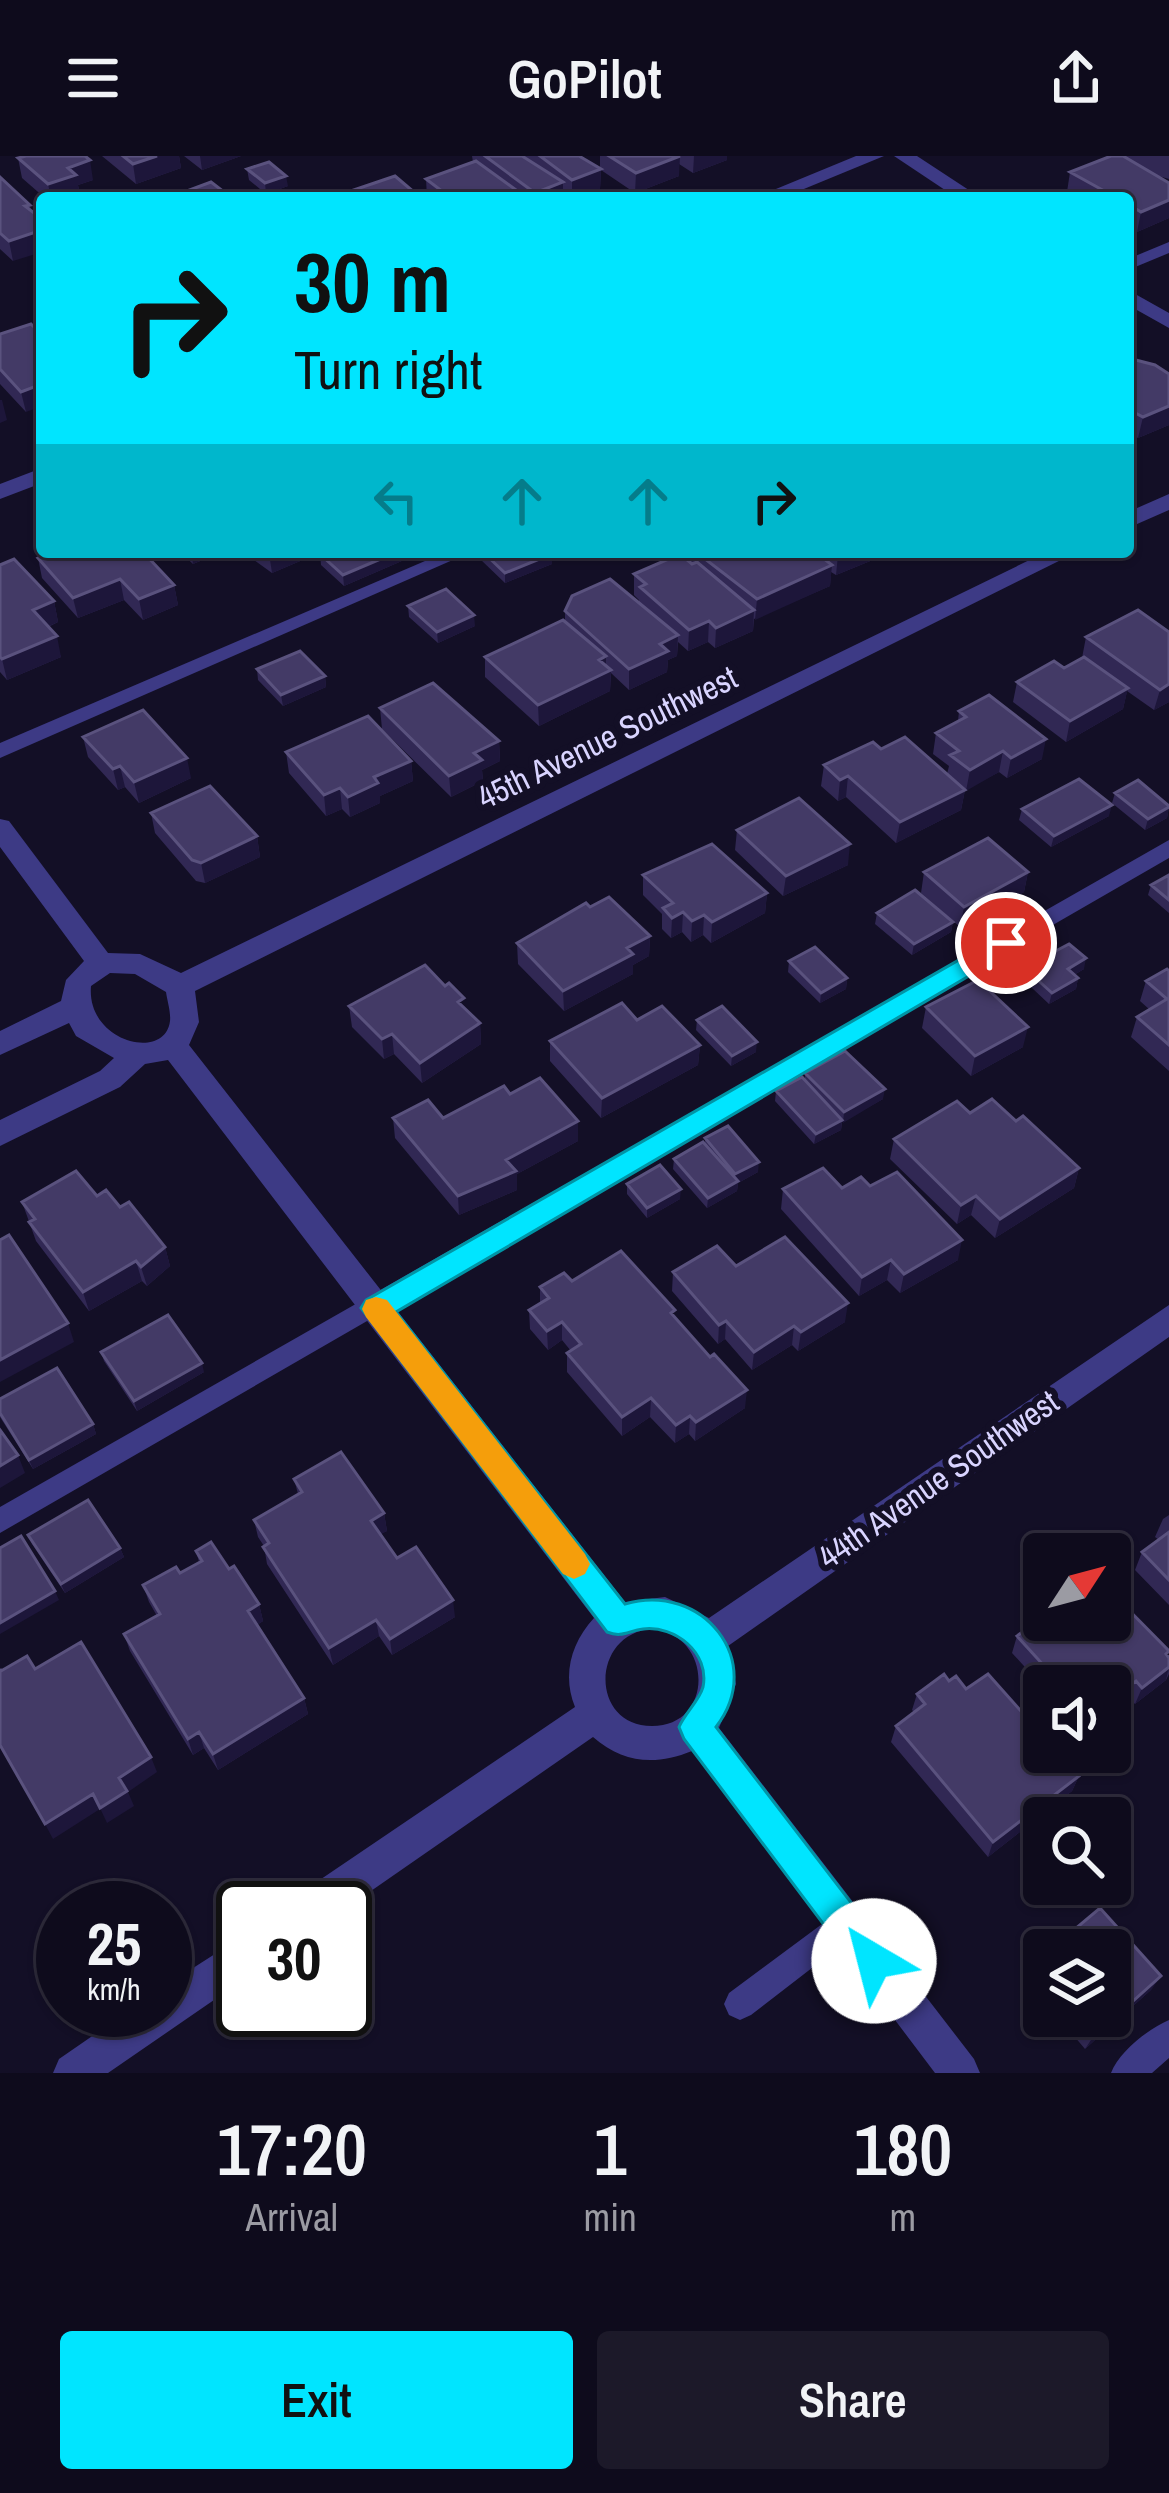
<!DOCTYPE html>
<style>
body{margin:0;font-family:"Archivo Narrow",sans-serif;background:#1c1929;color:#f1f3f6;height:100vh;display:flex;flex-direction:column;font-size:45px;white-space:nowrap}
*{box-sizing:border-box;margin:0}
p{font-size:39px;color:#9b9ba3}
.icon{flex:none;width:66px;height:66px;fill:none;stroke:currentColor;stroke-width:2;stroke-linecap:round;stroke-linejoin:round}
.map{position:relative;height:1917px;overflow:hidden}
.panel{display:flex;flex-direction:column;background:#0e0b1c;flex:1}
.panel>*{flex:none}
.top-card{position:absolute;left:36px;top:36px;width:1098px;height:366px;border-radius:12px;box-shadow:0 3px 9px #0004,0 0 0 3px #2e2b3b;background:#00e5ff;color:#111;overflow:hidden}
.needle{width:78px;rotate:54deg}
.controls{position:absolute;left:1023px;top:1377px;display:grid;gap:24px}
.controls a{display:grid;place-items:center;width:108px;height:108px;border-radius:12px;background:#0e0b1c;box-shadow:0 3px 9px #0004,0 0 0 3px #2e2b3b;font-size:60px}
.speed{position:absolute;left:36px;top:1725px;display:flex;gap:24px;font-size:60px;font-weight:700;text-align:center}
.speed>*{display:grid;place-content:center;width:156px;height:156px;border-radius:50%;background:#0e0b1c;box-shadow:0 3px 9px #0004,0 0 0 3px #2e2b3b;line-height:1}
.speed small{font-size:30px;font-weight:400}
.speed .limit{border:6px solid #111;border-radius:18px;background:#fff;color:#111}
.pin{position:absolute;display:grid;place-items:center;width:102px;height:102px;color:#fff;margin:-51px;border:6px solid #fff;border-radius:50%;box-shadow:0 3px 12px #0007}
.me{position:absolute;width:132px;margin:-66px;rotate:323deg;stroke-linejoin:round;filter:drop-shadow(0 0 9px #0008)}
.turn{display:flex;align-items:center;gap:42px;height:252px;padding:0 60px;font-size:54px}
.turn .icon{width:156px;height:156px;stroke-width:2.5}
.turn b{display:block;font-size:84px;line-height:102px}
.lanes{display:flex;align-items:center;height:114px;padding:0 60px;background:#0003;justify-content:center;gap:60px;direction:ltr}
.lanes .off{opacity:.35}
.eta{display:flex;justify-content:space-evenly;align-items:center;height:204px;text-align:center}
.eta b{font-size:72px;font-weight:600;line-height:84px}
.cta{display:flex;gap:24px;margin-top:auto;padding:24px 60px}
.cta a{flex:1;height:138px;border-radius:12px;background:#00e5ff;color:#111;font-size:48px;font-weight:600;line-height:138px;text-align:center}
.cta a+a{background:#1c1929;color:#f1f3f6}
header{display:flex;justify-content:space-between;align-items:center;height:156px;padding:0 60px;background:#0e0b1c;font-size:54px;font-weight:600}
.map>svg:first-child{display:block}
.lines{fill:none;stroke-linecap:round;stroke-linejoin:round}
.service{fill:#3d3a85;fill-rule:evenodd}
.minor{fill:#3d3a85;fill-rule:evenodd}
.wall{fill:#312854}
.shaded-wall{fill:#1d163a}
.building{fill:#433a66;stroke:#5a527e;stroke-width:3}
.route{fill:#00e5ff;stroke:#0095a6;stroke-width:3}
.slow{fill:#f59e0b}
.labels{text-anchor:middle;stroke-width:12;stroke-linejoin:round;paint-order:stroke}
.street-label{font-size:33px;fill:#d9d4ff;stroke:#130f26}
</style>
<header><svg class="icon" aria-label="menu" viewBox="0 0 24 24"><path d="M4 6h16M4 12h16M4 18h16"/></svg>GoPilot<svg class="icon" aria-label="share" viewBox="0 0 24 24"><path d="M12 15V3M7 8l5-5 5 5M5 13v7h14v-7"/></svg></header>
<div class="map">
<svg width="1169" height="1917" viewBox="0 0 1169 1917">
<rect width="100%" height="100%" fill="#130f26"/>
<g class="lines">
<path class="service" d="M1169,86V97L1128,114V103Z
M446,396H471L0,602V587Z
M1169,684V702L0,1377V1351Z
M845,1751L856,1756L861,1767L856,1778L751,1859L740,1864L729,1859L724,1848L729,1837Z
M1169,1864V1902L1152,1917H1111C1119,1896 1148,1873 1169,1864Z"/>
<path class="minor" d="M856,0H884L782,42H754Z
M894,0H917L981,42H957Z
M1128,134L1169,157V172L1128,149Z
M42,312V327L0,343V328Z
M1169,338V354L1128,372V356Z
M1046,396H1077L195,835L199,866L189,889L625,1446L665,1441L709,1462L1169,1149V1181L728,1490L736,1528L719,1572L974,1903L980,1917H935L692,1595C655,1610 623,1607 593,1581L345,1753L294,1752L299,1738L575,1551C562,1519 571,1487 594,1462L168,904L145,908L120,931L0,990V964L100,915L114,902L76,880L69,867L0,899V875L61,845L66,824L84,805L0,691V663L9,665L108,797L140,798L181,817ZM110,817L135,818L166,836C167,844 171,856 170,865C165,906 86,886 91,830ZM652,1473C713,1478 715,1570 652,1570C589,1570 591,1477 652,1473Z
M243,1780V1824L108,1917H53L59,1903L130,1854H165V1830Z"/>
</g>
<path class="wall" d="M102,0H179L181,12L136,28Z
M184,0H241L202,14Z
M472,0H579L600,13V0H727V4L693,17L679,8V20L635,37L601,14L600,33L576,42H570L563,37V42H427L426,23L473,6Z
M1111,0H1169V23L1155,19L1169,27V62L1137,76L1128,71V42H1078L1067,36L1070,16Z
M18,2L93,24L78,29L80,39L70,42H45L22,22Z
M247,13L288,30L266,38L249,24Z
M0,21L30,49L31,55L13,105L0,93Z
M31,168L26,256L0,228V178Z
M1128,202L1169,218V269L1138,282L1128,276Z
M180,396H222L193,408Z
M243,396H305V403L272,417Z
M326,396H410L411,401L344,430L321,409L320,398Z
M479,396H550L552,408L505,427L480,403Z
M686,396H886L885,399L836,419L831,416L830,430L754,463L753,475L715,492L708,486L688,495L678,486L677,500L668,504L667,516L629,534L611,517L610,535L539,570L485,521V501L565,465V455L639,447V444L634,439V418L686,403Z
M38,402L174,429L178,449L143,464L124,444L78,462L42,422Z
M0,409L54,445L58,466L48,471L61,501L7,524L0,516Z
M408,450L475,470L438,487L409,461Z
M1169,476V546L1154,554L1127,535L1123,553L1066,586L1013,546L1017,526L1064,512L1082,502L1086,481Z
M257,513L325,520L326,531L283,550L258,524Z
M380,552L499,585L500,605L482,614L483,625L451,641L382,573Z
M959,555L1042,603L1007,622L999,616L965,634L961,654L896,687L846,641L838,645L821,630L824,609L881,593L947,618L949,610L933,598L936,577L958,565Z
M83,581L191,622L139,647L125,631L118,634L88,601Z
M286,596L411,605L413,625L380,640V647L350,661L342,653L326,660L289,617Z
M1115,637L1169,650L1167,662L1145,674L1112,647Z
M1022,653L1109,660L1051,691L1019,664Z
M151,657L257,680L260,701L205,727L196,725L155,677Z
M737,674L848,709L783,740L735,694Z
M924,716H1028L1024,736L960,771L921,737Z
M643,719L767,737L765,757L711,787L703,779L691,786L682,776L671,782L662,773V758L643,739Z
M1169,719V757L1148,739L1151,729Z
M590,751L650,780L649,800L633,809V818L564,855L518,808L517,787Z
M877,757L953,766L951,776L912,799L875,768Z
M1050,798L1084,813L1074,819L1078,822L1076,833L1049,848L1016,817L1019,807Z
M789,805L847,822L846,833L820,847L788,816Z
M1169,815V915L1131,881L1137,861L1150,854L1140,845L1146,825Z
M349,850L465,852L480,867L481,888L422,927L394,898L384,903L352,871Z
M926,851L1023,891L971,920L922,872Z
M637,864L700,889L698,909L601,962L550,905V885Z
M697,864L756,896L731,910L696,874Z
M805,917L883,943L842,966L841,974L814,988L775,945L776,935L805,924Z
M510,938L578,965V985L517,1018V1034L459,1059L395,982L393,962H443Z
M970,957L1016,965L1079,1012L1074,1032L995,1082L971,1059L957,1068L890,1003L894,983Z
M705,982L758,1016L738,1027L737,1035L707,1052L673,1013L674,1003L705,988Z
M627,1028L680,1043L647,1062L627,1038Z
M870,1030L958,1104L900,1137L887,1124L859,1140L781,1053L783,1033Z
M97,1040L120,1051L165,1091L170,1110L147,1130L142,1125L89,1155L36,1085L22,1046Z
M736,1110L845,1166L798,1195L792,1189L752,1214L725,1183L718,1188L672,1135L673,1116Z
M572,1125L675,1161L745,1252L695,1285L689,1278L675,1287L650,1261L622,1280L567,1216V1197L571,1195L562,1184L548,1194L530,1173L529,1154L540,1147V1131Z
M101,1196L204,1216L137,1255L104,1205Z
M0,1243L93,1268L96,1278L33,1313L0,1261Z
M294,1323L384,1357L387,1375L380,1378L397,1402L455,1461L392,1499L379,1480L333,1509L267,1408L264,1390L258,1381L254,1364L298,1338Z
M1169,1359V1449L1135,1414L1142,1396L1159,1384L1155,1381L1163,1363Z
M28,1379L120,1392L124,1401L65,1437L32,1388Z
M196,1395L229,1413L259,1448L263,1465L257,1469L304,1542L308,1558L218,1614L204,1592L193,1599L130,1495L124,1478L157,1460L149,1446L143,1429L180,1417L199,1406Z
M1044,1458V1464L1168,1500L1169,1518L1166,1524L1135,1548L1128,1541L1110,1556V1530H1044V1555L1028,1538L1034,1521L1012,1497L1017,1480L1043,1461Z
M949,1525L1079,1620L1072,1635L988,1701L891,1586L896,1570L914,1556L912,1554L917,1538Z
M1044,1799V1845L1025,1823L1032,1810Z
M1152,1833L1085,1893L1057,1860H1110Z"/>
<path class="shaded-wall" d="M157,0H179L181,12L136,28L133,8Z
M200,0H241L202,14Z
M680,0L679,20L635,37L636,17Z
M694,0H727V4L693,17Z
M90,4L93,24L78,29L80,39L70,42H51L48,28L68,12Z
M601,13L600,33L572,42V24Z
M286,20L288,30L266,38L265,27Z
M563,26V42H535V37Z
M1169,44V62L1137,76L1141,56Z
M42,74V96L13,105L9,85Z
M42,228V250L26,256L21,236Z
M0,244H2L7,264L0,267Z
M1169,250V269L1138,282L1143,261Z
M191,396H222L193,408Z
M305,396V403L272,417L269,397Z
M397,396H410L411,401L344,430L343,419Z
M616,396H631L616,402Z
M844,396H886L885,399L836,419L838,399Z
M552,398V408L505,427V417Z
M832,409L830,430L755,464L757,443Z
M120,423L124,444L78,462L73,442Z
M174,429L178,449L143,464L139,443Z
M54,445L58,466L38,475L33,454Z
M754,454L753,475L715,492L716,472Z
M474,459L475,470L438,487L437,476Z
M709,465L708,486L688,495L689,474Z
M678,479L677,500L668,504L667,516L629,534V513L660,488Z
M57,480L61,501L7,524L2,503Z
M606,500V517L611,514L610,535L539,570L538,549Z
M325,520L326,531L283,550L281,539Z
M1169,528V546L1154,554L1160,534Z
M1128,532L1123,553L1066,586L1070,565Z
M1046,583L1042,603L1007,622L1011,602Z
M499,585L500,605L482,614L483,625L451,641L449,620L474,597Z
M1003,595L999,616L966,635L970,614Z
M187,602L191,622L139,647L134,626Z
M411,605L413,625L380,640V647L350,661L348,641L374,621Z
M120,610L125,631L118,634L113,613Z
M848,620L846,641L838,645L840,624Z
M340,632L342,653L326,660L324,639Z
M965,634L961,654L896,687L900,666Z
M1112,649L1109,660L1051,691L1054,680Z
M1169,651L1167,662L1145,674L1148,663Z
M257,680L260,701L205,727L201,707Z
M850,688L848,709L783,740L786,720Z
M1028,716L1024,736L960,771L964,751Z
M767,737L765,757L711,787L712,766Z
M683,756L682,776L671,782L672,762Z
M704,759L703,779L691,786L692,765Z
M953,766L951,776L912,799L914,788Z
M650,780L649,800L633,809V818L564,855L563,835L627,792Z
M1086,802L1084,813L1065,824L1068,813Z
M847,822L846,833L820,847L821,837Z
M1078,822L1076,833L1049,848L1052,837Z
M480,867L481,888L422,927L420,907Z
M1028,871L1023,891L971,920L975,900Z
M392,878L394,898L384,903L382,883Z
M757,886L756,896L731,910L732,900Z
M700,889L698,909L601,962L602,942Z
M885,933L883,943L843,967L844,956Z
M842,964L841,974L814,988L816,978Z
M578,965V985L517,1018V1034L459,1059L458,1040L506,1004Z
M759,1006L758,1016L738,1027L737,1035L707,1052L708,1042L735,1027V1018Z
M1079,1012L1074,1032L995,1082L1000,1063Z
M681,1033L680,1043L647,1062V1052Z
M976,1040L971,1059L957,1068L961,1049Z
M962,1084L958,1104L900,1137L904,1118Z
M165,1091L170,1110L147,1130L141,1111Z
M891,1104L887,1124L859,1140L862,1121Z
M136,1105L142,1125L89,1155L83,1136Z
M848,1147L845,1166L798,1195L801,1176Z
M726,1165L725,1183L718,1188L719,1169Z
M562,1166V1184L548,1194L547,1175Z
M68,1167L74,1186L0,1226V1204Z
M794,1170L792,1189L752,1214L754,1196Z
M202,1207L204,1216L137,1255L134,1245Z
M747,1234L745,1252L695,1285L696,1266Z
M651,1242L650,1261L622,1280V1261Z
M690,1260L689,1278L675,1287L676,1269Z
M93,1268L96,1278L33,1313L29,1304Z
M18,1299L25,1317L0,1332V1310Z
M384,1357L387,1375L374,1382L371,1365Z
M120,1392L124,1401L65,1437L61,1428Z
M55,1435L59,1444L0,1478V1467Z
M453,1444L455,1461L392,1499L390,1483Z
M259,1448L263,1465L253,1472L248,1455Z
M376,1464L379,1480L333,1509L329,1492Z
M1169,1511L1166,1524L1135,1548L1142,1532Z
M1136,1525L1128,1541L1110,1556V1546Z
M304,1542L308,1558L218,1614L213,1598Z
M199,1576L204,1592L193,1599L188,1583Z
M151,1601L157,1616L128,1636L134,1650L107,1667L100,1652L119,1622Z
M1079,1620L1072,1635L988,1701L993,1686Z
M93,1638L100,1653L53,1683L45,1668Z
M1161,1820L1152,1833L1085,1893L1093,1881Z"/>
<path class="building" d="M26,0H85L90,4L68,12L76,19L48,28L18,2Z
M123,0H157L133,8Z
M485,0H522L563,26L535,37Z
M540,0H579L601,13L572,24Z
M609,0H680L636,17Z
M1111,0H1123L1169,27V44L1141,56L1128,48V42H1117L1070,16Z
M476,5L527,42H451L426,23Z
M269,6L286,20L265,27L247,13Z
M395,20L421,42H339L336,40Z
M0,21L30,49L25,50L42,63V74L9,85L0,77Z
M211,26L228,39L220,42H191L184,36Z
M31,168L42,179V228L21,236L0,213V178Z
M1128,202L1155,209L1169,218V250L1143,261L1128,253Z
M52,396H143L174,429L139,443L120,423L73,442L38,402Z
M326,396H397L343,419L320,398Z
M483,396H550L552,398L505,417Z
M696,396H815L832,409L757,443Z
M680,398L692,408L697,406L754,454L716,472L709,465L689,474L640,431L646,428L634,418Z
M14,403L54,445L33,454L57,480L2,503L0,501V409Z
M610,423L678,479L660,488L668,495L629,513L565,455L572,440Z
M446,433L474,459L437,476L408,450Z
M1138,454L1169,476V528L1160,534L1086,481Z
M563,464L606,500L599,504L611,514L538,549L485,501Z
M300,495L325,520L281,539L257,513Z
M1084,501L1128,532L1070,565L1017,526L1054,505L1064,512Z
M433,527L499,585L474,597L482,604L449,620L380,552Z
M989,539L1046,583L1011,602L1003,595L970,614L950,599L959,595L936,577L966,561L959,555Z
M143,554L187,602L134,626L120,610L113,613L83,581Z
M368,560L411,605L374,621L378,627L348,641L340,632L324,639L286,596Z
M905,581L965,634L900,666L848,620L840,624L824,609L873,586L881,593Z
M1079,623L1112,649L1054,680L1022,653Z
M1138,624L1169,650V651L1148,663L1115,637Z
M210,630L257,680L201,707L192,704L151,657Z
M799,642L850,688L786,720L737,674Z
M988,682L1028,716L964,751L924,716Z
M712,688L767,737L712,766L704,759L692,765L683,756L672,762L663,752L673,747L643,719Z
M1169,719V744L1151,729Z
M915,734L953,766L914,788L877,757Z
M609,741L650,780L627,792L633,798L563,835L517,787L586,747L590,751Z
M1069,788L1086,802L1068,813L1078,822L1052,837L1019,807L1044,792L1050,798Z
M815,791L847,822L821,837L789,805Z
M425,809L445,830L449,827L464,842L458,846L480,867L420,907L392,878L382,883L349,850Z
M1167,813L1169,815V889L1137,861L1167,843L1146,825Z
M978,824L1028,871L975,900L926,851Z
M622,847L637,864L662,850L700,889L602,942L550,885Z
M722,850L757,886L732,900L697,864Z
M845,895L885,933L844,956L805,917Z
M802,921L842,964L816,978L776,935Z
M540,922L578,965L506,1004L516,1015L458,1040L393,962L428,944L443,962L504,930L510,938Z
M992,943L1016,965L1023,960L1079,1012L1000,1063L976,1040L961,1049L894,983L957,945L970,957Z
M728,970L759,1006L735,1018L705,982Z
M703,986L738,1025L708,1042L674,1003Z
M660,1009L681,1033L647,1052L627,1028Z
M823,1012L842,1032L861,1021L870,1030L897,1016L962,1084L904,1118L891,1104L862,1121L783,1033Z
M76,1015L97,1040L106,1034L120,1051L129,1046L165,1091L141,1111L136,1105L83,1136L29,1066L35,1063L22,1046Z
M9,1079L68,1167L0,1204V1084Z
M785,1081L848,1147L801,1176L794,1170L754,1196L726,1165L719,1169L673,1116L717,1090L736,1110Z
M621,1095L675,1154L671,1157L710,1201L714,1198L747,1234L696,1266L690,1260L676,1269L651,1242L622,1261L567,1197L581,1188L562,1166L547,1175L529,1154L549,1142L540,1131L564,1117L572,1125Z
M168,1159L202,1207L134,1245L101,1196Z
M57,1212L93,1268L29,1304L0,1257V1243Z
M0,1274L18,1299L0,1310Z
M341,1296L384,1357L371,1365L397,1402L416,1391L453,1444L390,1483L376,1464L329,1492L263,1391L269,1387L254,1364L302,1336L294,1323Z
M88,1344L120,1392L61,1428L28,1379Z
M1169,1376V1424L1142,1396Z
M21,1380L55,1435L0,1467V1392Z
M211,1386L229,1413L234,1410L259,1448L248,1455L304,1542L213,1598L199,1576L188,1583L124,1478L160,1458L143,1429L176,1411L180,1417L202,1405L196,1395Z
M1110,1435L1169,1495L1166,1498L1169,1502V1511L1142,1532L1136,1525L1110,1546V1530H1044V1532L1034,1521L1046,1512L1017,1480L1044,1460V1464H1110Z
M81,1486L151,1601L119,1622L127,1635L100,1652L93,1638L45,1668L0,1589V1513L1,1515L27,1500L35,1513Z
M944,1518L949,1525L956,1520L966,1533L988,1518L1044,1581V1596H1058L1079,1620L993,1686L896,1570L925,1548L917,1538Z
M1100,1752L1161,1820L1093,1881L1075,1860H1110V1794H1050Z
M1044,1799V1824L1032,1810Z"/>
<path class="route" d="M1006,777L1015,780L1019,787L1015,793L396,1156L625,1448C702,1425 767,1505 716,1571L886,1792L892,1805L886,1818L874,1823L861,1818L684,1583L679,1571C685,1557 699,1545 703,1531C710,1497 675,1469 643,1473C628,1475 622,1482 607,1476L361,1152L366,1144Z"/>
<path class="slow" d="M376,1141L387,1144L585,1398L590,1408L585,1418L574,1423L563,1418L366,1161L362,1153L366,1144Z"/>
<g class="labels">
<g class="street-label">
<text transform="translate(607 581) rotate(-26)" y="12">45th Avenue Southwest</text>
<text transform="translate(938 1323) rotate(-35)" y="12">44th Avenue Southwest</text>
</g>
</g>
</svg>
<div class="controls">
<a><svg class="needle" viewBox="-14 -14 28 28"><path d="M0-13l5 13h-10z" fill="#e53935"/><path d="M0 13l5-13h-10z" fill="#9b9ba3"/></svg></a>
<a><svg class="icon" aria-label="sound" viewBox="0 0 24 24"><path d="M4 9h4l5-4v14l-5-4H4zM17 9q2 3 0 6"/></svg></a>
<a><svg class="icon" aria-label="search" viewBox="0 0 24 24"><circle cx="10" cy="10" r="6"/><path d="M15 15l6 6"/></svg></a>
<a><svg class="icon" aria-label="layers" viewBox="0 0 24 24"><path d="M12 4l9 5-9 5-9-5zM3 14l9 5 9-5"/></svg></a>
</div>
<div class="speed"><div>25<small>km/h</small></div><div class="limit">30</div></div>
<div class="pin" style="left:1006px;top:787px;background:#d93025"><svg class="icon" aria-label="arrive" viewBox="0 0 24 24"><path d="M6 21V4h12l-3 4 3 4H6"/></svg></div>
<svg class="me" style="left:874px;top:1805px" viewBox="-20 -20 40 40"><circle r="19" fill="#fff"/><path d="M0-13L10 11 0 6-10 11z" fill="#00e5ff"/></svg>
<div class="top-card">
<div class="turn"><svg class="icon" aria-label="right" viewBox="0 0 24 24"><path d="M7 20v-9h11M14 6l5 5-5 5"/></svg><div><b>30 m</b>Turn right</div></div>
<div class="lanes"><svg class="icon off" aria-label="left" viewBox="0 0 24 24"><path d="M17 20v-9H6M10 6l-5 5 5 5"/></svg><svg class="icon off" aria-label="ahead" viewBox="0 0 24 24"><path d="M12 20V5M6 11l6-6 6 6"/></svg><svg class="icon off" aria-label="ahead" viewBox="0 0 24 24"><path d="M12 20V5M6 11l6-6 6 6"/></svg><svg class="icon" aria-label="right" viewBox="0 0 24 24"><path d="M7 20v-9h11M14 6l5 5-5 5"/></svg></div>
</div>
</div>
<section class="panel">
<div class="eta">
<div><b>17:20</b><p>Arrival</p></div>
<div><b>1</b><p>min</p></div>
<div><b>180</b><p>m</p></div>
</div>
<div class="cta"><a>Exit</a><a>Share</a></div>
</section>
